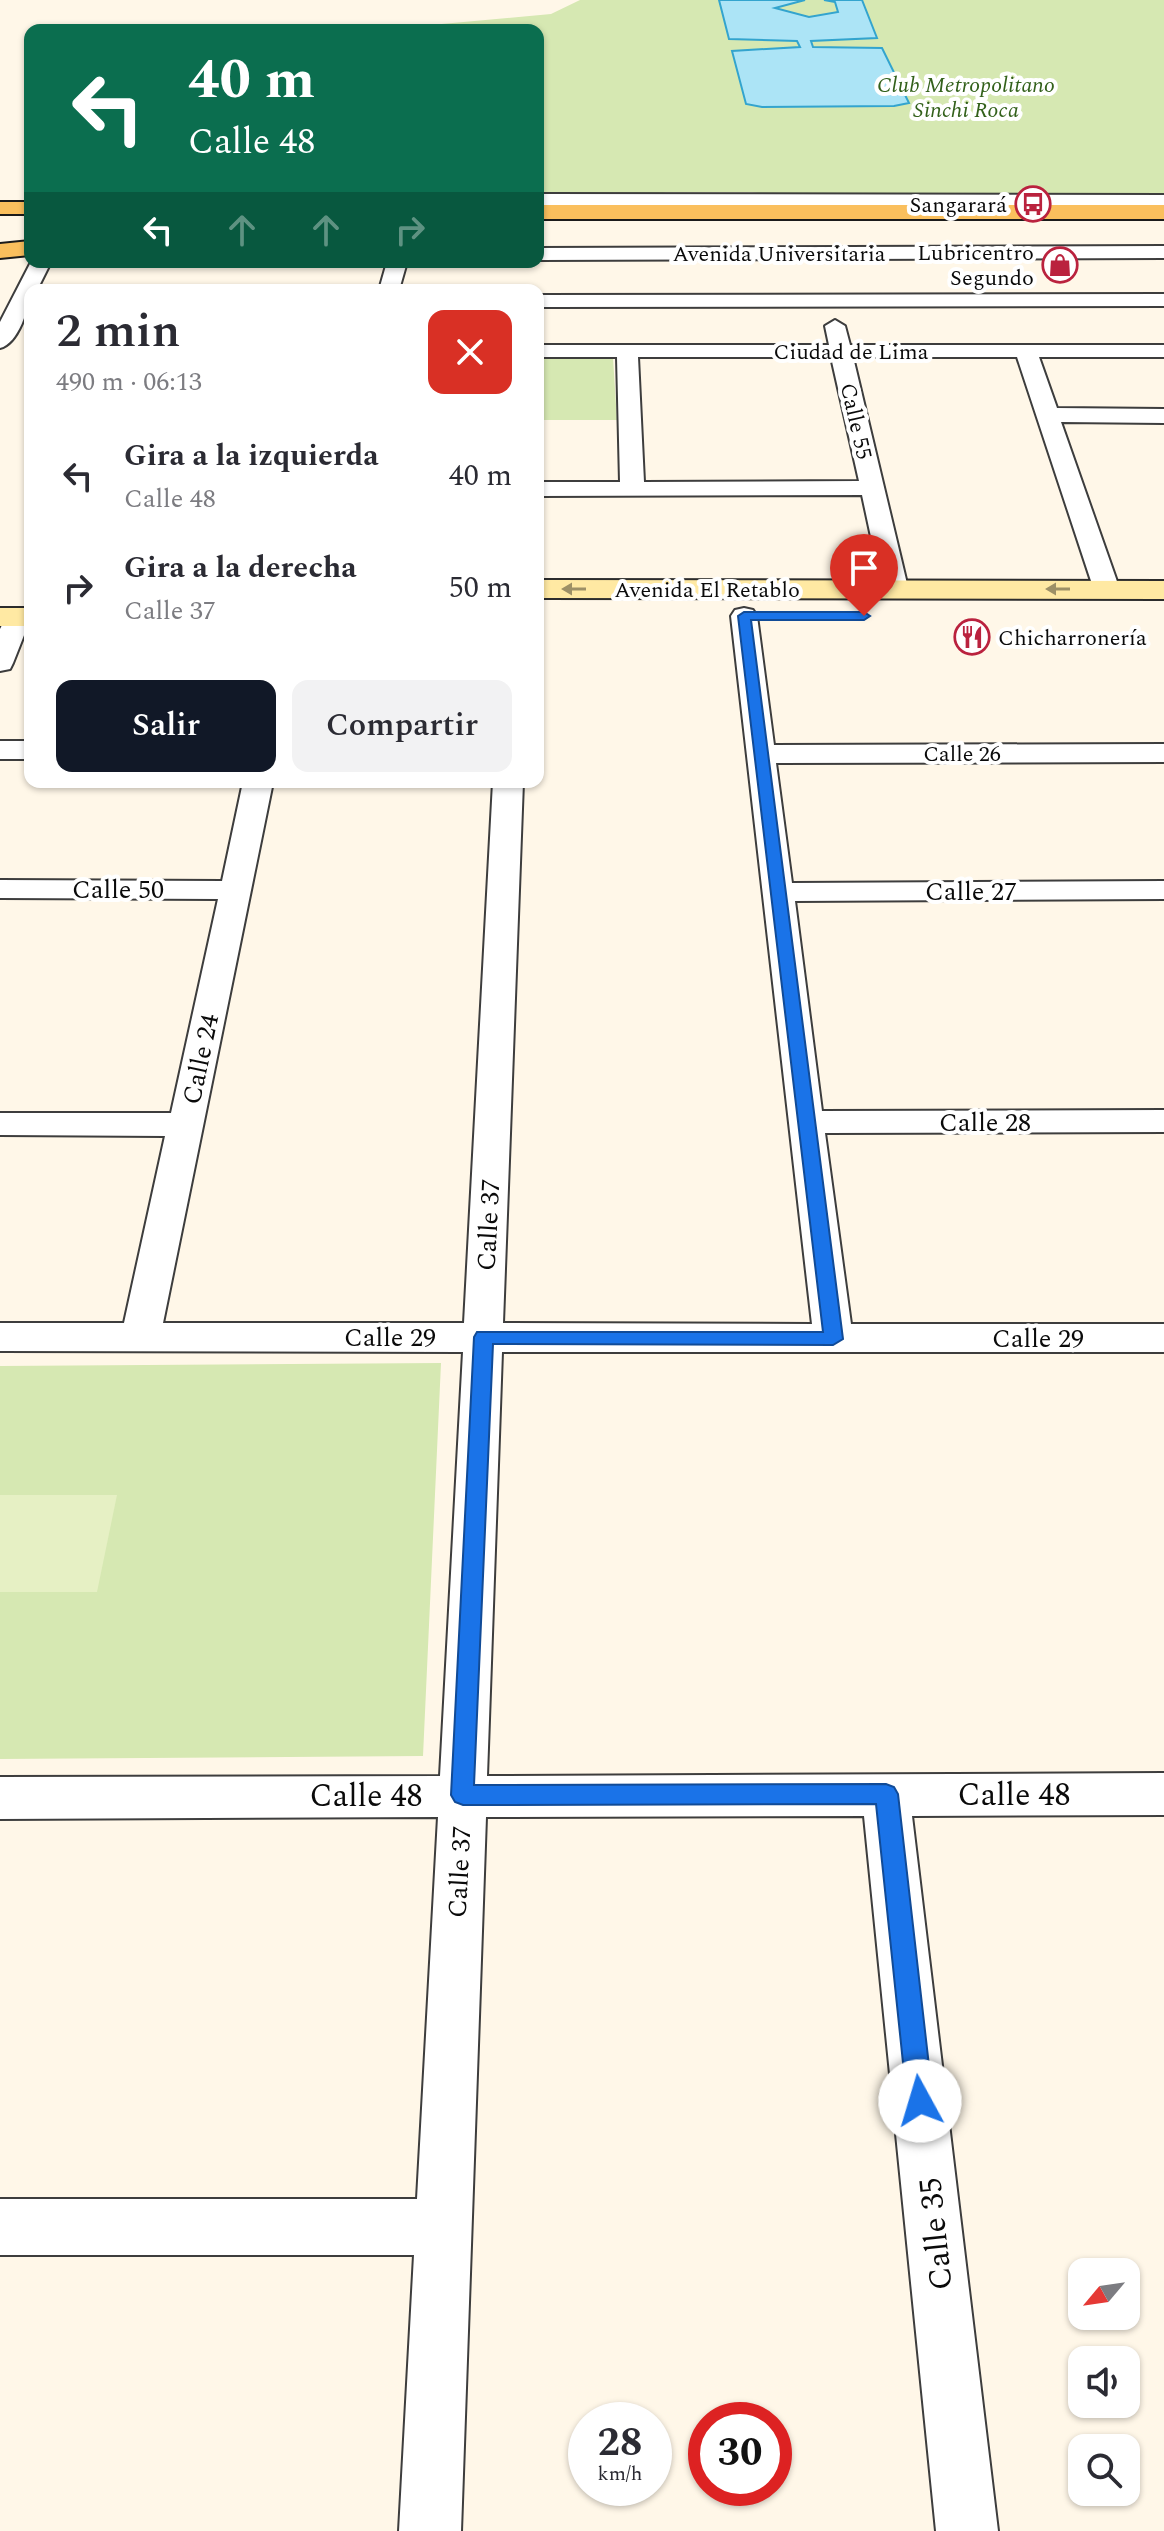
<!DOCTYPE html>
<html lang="es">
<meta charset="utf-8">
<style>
body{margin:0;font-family:Spectral,serif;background:#f2f2f3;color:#2b2b33;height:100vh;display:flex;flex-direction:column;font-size:30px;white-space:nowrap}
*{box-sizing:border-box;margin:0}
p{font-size:26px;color:#7c7c81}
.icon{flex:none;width:44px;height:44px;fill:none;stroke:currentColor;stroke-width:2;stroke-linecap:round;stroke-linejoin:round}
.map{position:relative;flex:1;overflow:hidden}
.panel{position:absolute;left:24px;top:284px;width:520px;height:504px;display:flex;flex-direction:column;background:#fff;border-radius:16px;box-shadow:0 2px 6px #0004}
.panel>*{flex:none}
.hud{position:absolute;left:24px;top:24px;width:520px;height:244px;border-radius:16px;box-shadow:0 2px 6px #0004;background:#0b6e4f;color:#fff;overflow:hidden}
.needle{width:52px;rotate:241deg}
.fabs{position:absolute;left:1068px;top:2258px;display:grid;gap:16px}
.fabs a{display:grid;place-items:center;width:72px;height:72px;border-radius:16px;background:#fff;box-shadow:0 2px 6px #0004;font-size:40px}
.speed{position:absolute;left:568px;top:2402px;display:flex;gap:16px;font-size:40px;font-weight:700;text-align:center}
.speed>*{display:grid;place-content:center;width:104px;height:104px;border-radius:50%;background:#fff;box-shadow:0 2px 6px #0004;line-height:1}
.speed small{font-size:20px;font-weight:400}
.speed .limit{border:12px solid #d22;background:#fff;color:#111}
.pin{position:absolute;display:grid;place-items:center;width:68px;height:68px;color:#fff;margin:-82px -34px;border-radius:50% 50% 50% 0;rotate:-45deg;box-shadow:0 0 8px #0007}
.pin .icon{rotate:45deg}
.me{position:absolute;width:88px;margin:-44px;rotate:354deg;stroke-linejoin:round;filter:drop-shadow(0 0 6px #0008)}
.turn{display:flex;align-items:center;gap:28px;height:168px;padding:0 32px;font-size:36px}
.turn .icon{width:104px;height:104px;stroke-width:2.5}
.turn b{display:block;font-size:56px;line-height:68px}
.lanes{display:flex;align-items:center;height:76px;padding:0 32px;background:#0003;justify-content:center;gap:40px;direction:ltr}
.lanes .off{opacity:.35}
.round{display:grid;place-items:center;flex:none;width:84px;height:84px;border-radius:16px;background:#f2f2f3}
.summary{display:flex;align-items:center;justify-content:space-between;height:136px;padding:0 32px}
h1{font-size:48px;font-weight:600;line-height:60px}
.cta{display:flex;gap:16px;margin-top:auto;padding:16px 32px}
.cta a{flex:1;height:92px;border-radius:16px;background:#111827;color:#fff;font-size:32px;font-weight:600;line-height:92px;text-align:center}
.cta a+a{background:#f2f2f3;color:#2b2b33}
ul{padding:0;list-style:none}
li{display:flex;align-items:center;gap:24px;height:112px;padding:0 32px}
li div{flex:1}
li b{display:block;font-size:30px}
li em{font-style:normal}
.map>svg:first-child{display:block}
.green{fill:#d6e8b2}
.pitch{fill:#e6f0c4}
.water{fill:#ace4f6;stroke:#33a4ce;stroke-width:2}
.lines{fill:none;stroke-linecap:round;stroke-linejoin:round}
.street-casing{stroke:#3d3d3d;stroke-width:4}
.secondary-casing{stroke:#2c2c2c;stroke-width:4}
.primary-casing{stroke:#1b1b1b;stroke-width:4}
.street{fill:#fff;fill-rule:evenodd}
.secondary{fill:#ffe9a3;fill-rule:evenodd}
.primary{fill:#fabf5d;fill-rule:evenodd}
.oneway{fill:#9d9066}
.route{fill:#1a73e8;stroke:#114b97;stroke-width:2}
.labels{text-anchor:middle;stroke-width:8;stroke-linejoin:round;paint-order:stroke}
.far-park-label{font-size:22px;font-style:italic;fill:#33611b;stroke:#fff}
.far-poi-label{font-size:22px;fill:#0a0a0a;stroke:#fff;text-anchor:end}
.far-street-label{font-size:22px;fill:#0a0a0a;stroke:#fff}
.street-label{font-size:26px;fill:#0a0a0a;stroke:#fff}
.near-street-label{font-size:32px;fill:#0a0a0a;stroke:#fff}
</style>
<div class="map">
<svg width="1164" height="2531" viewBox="0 0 1164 2531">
<rect width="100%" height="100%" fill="#fff7e8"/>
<path class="green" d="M580,0H1164V194L773,195L752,192H666L659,194L538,195V30H376L551,14Z
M538,358H613L617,420H538Z
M441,1363L423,1756L0,1759V1366Z"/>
<path class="pitch" d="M0,1495H117L97,1592H0Z"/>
<path class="water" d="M719,0H805L775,8L809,17L838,12L835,2L824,0H862L877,38L811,41L813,47L882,48L909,103L894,106L762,107L746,104L732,51L800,47L797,41L729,39Z"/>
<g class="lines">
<defs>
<path id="street" d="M538,194L1164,195V207L538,206Z
M1164,246V258L538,260V248Z
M31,262H51L37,290H30C30,307 18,344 0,348V322Z
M387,262H407L399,290H379Z
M1164,294V306L538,307V295Z
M835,320L845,326L850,345H1164V357H1039L1057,408L1164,409V423L1061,422L1120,590L1116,595H1098L1094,590L1017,357H853L908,588L904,593H886L882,588L862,495L538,496V482H620L617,357H538V345H829L825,326ZM638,357H831L859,481L644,482Z
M744,608L753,610L757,616L774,745L1164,744V762L776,763L792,883L1164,881V899L795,901L822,1111L1164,1110V1132L825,1133L851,1324H1164V1352H502L487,1776L1164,1773V1815L912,1816L998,2531H936L864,1816L486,1817L461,2531H399L414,2255H0V2199H417L438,1817L0,1819V1777L440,1776L463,1352L0,1351V1323H124L165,1136L0,1135V1113H171L218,899L0,898V880L222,881L243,782H273L163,1323H464L493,782H523L503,1323L812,1324L731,616L735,610Z
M18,609L27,611L30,620L13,663L10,669L0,671V629L9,611Z
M0,741H30V759H0Z"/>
<path id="secondary" d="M538,580L1164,581V599L538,598Z
M0,608H30V626H0Z"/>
<path id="primary" d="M0,202H30V214H0Z
M538,205H1164V219H538Z
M30,241V255L0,258V244Z"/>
</defs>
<use href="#street" class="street-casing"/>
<use href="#secondary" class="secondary-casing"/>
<use href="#primary" class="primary-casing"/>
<use href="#street" class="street"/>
<use href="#secondary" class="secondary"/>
<use href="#primary" class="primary"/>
</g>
<defs><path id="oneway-solid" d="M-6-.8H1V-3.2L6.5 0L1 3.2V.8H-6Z" transform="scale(2)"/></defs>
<g class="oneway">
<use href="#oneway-solid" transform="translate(574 589) rotate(180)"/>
<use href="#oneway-solid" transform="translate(1058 589) rotate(-180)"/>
</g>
<path class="route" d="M744,612H864L870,616L864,620H751L843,1339L833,1345L493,1344L474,1785L886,1784L894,1787L898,1794L933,2101L929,2110L920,2114L911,2110L907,2101L876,1804L463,1805L455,1802L451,1795L474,1337L477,1332H823L738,616Z"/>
<defs>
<symbol id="bus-ring" viewBox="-11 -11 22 22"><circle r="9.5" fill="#fff" stroke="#ba223e" stroke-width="1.5"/><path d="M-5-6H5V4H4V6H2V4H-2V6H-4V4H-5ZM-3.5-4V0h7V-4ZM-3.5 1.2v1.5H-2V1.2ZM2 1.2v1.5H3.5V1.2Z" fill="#ba223e"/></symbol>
<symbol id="shop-ring" viewBox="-11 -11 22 22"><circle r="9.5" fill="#fff" stroke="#ba223e" stroke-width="1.5"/><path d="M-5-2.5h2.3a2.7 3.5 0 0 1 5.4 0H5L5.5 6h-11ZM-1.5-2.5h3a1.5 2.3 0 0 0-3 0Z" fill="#ba223e"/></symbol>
<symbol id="restaurant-ring" viewBox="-11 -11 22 22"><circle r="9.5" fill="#fff" stroke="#ba223e" stroke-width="1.5"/><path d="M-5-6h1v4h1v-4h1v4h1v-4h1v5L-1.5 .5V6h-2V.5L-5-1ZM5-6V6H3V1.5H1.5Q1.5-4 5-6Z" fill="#ba223e"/></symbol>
</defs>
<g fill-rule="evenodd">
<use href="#bus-ring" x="1013" y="184" width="40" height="40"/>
<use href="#shop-ring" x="1040" y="245" width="40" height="40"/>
<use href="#restaurant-ring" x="952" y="617" width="40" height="40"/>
</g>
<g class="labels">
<g class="far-park-label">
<text x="966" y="92">Club Metropolitano<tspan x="966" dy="25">Sinchi Roca</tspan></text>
</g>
<g class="far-poi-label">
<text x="1007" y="212">Sangarará</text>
<text x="1034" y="260">Lubricentro<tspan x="1034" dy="25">Segundo</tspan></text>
<text x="998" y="645" text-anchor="start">Chicharronería</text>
</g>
<g class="far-street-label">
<text x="779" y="261">Avenida Universitaria</text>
<text x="851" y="359">Ciudad de Lima</text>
<text transform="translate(857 421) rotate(77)" y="8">Calle 55</text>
<text x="707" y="597">Avenida El Retablo</text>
<text x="962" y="761">Calle 26</text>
</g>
<g class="street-label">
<text x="118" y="898">Calle 50</text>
<text x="971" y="900">Calle 27</text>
<text transform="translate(200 1059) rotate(-78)" y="9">Calle 24</text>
<text x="985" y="1131">Calle 28</text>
<text transform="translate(488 1225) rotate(-87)" y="9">Calle 37</text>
<text x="390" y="1346">Calle 29</text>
<text x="1038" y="1347">Calle 29</text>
<text transform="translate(459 1872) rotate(-87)" y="9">Calle 37</text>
</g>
<g class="near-street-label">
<text x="1014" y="1805">Calle 48</text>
<text x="366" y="1806">Calle 48</text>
<text transform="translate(935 2234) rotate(-96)" y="11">Calle 35</text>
</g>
</g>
</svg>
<div class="fabs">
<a><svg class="needle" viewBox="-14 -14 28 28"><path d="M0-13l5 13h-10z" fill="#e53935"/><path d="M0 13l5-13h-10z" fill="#7c7c81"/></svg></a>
<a><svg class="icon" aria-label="sound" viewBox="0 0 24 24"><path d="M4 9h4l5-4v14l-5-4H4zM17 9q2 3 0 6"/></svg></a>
<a><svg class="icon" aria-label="search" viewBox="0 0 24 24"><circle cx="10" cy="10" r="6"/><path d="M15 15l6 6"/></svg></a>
</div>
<div class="speed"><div>28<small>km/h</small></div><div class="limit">30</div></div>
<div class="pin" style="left:864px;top:616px;background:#d93025"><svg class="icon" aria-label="arrive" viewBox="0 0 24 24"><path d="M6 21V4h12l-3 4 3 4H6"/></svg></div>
<svg class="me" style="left:920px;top:2101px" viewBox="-20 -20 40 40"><circle r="19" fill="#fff"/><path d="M0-13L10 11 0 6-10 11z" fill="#1a73e8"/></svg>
<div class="hud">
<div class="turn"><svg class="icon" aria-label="left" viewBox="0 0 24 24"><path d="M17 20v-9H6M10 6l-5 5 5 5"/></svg><div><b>40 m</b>Calle 48</div></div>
<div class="lanes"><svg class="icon" aria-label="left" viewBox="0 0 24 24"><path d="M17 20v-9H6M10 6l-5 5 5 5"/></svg><svg class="icon off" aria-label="ahead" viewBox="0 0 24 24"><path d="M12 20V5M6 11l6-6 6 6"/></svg><svg class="icon off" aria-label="ahead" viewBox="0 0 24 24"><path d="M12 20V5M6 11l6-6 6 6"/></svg><svg class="icon off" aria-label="right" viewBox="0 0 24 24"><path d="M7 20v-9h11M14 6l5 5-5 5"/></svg></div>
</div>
<section class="panel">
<div class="summary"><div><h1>2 min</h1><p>490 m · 06:13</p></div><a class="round" style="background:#d93025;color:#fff"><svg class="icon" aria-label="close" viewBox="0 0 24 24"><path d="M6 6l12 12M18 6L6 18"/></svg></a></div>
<ul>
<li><svg class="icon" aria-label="left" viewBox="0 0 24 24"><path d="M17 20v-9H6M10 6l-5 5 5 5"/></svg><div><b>Gira a la izquierda</b><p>Calle 48</p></div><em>40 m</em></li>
<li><svg class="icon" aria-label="right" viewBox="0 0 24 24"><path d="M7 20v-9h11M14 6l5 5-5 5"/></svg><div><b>Gira a la derecha</b><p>Calle 37</p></div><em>50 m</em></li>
</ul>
<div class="cta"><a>Salir</a><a>Compartir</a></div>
</section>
</div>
